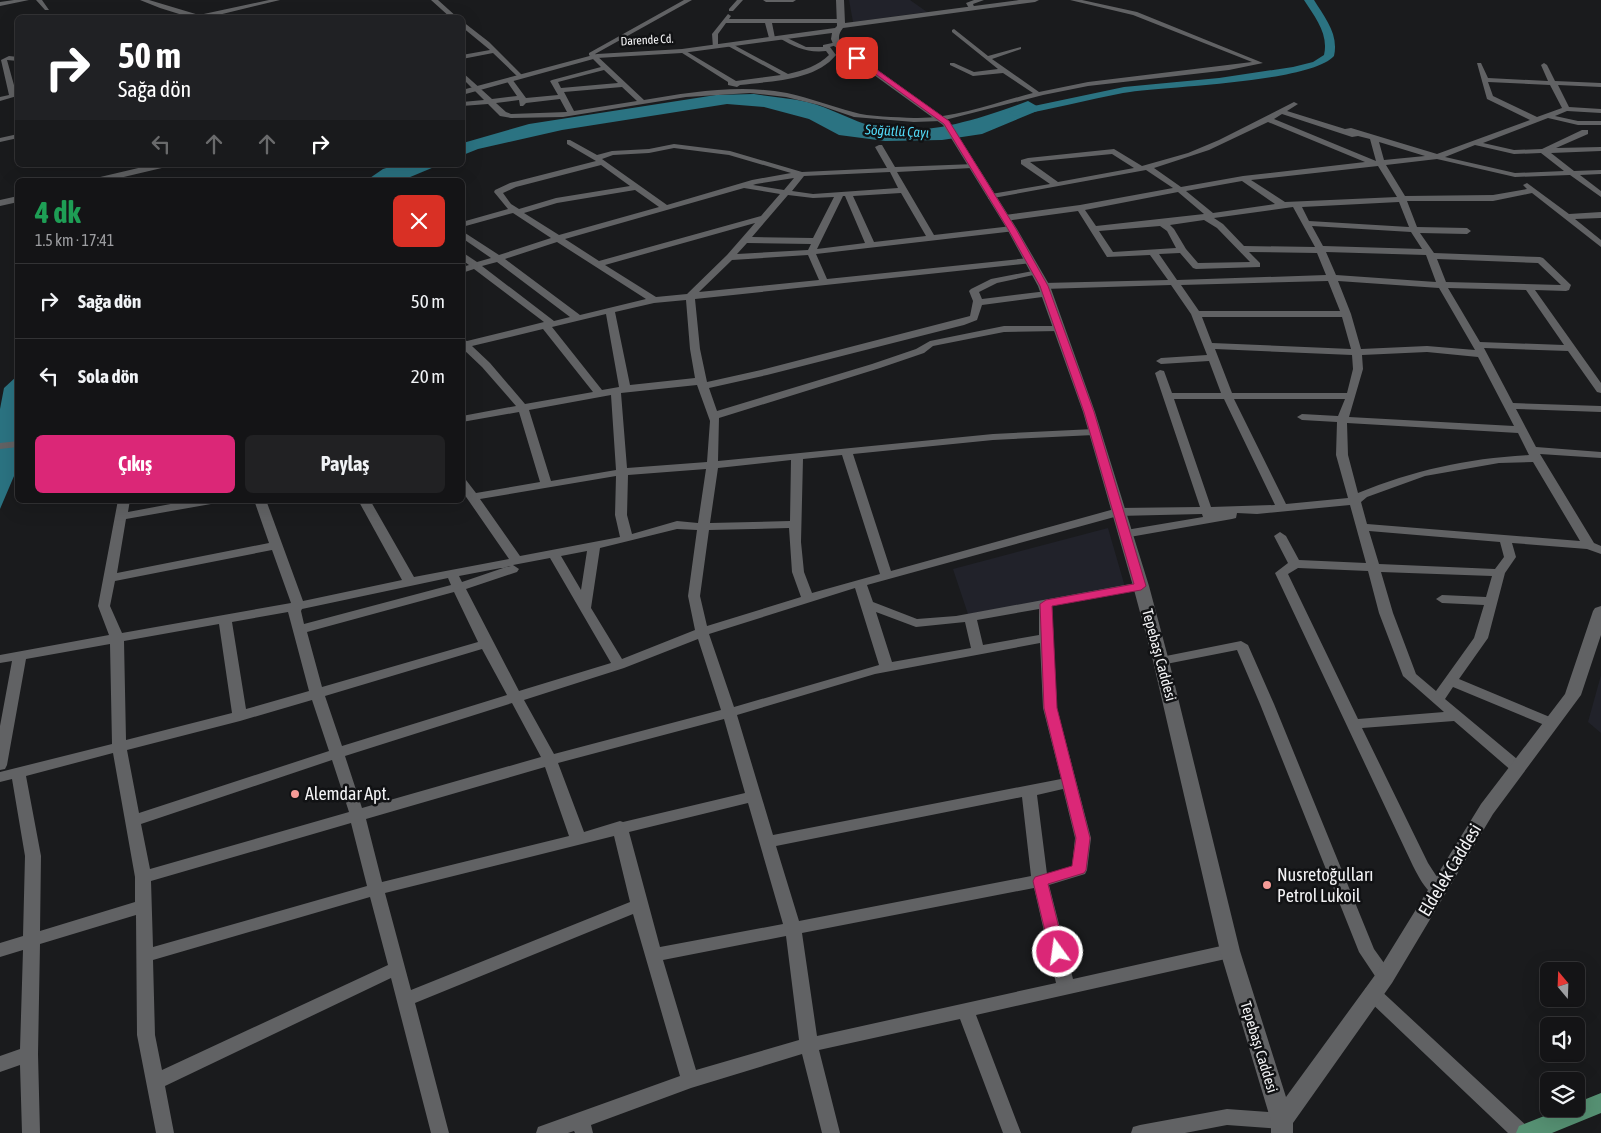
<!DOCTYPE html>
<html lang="tr">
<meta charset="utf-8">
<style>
body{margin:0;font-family:"Asap Condensed",sans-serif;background:#212123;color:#f1f3f6;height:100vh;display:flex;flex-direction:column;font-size:19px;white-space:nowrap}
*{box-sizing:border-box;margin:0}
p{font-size:16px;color:#9d9ea1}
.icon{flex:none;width:28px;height:28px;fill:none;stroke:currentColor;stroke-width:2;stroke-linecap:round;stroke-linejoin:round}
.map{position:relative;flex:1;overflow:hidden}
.drawer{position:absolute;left:15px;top:178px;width:450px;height:325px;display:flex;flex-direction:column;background:#141416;border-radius:8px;box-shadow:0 5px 20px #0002,0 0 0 1px #333335}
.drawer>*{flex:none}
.guide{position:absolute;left:15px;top:15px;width:450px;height:152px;border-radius:8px;box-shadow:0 5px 20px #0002,0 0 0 1px #333335;background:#202124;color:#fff;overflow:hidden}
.needle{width:32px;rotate:341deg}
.fabs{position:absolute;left:1540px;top:962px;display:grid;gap:10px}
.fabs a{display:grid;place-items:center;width:45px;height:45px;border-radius:8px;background:#141416;box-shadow:0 5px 20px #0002,0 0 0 1px #333335;font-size:25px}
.pin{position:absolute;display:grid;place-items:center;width:42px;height:42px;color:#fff;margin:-21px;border-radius:10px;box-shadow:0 2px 8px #0006}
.me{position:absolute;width:55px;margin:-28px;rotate:346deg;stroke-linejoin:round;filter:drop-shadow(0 0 4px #0008)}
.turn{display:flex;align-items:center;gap:18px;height:105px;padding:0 20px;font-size:22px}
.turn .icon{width:65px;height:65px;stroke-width:2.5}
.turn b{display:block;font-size:35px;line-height:42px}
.lanes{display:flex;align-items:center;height:48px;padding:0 20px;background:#0003;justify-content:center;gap:25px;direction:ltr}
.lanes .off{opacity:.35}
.round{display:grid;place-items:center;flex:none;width:52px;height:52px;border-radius:8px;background:#212123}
.overview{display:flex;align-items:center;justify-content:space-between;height:85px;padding:0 20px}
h1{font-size:30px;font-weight:700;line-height:38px;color:#1e9e55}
.button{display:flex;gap:10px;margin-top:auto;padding:10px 20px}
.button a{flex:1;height:58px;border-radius:8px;background:#db2777;color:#fff;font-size:20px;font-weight:700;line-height:58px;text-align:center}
.button a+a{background:#212123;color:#f1f3f6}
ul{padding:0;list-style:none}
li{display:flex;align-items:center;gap:15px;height:75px;padding:0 20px;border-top:1px solid #333335}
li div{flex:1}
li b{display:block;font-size:19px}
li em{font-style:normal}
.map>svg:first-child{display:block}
.built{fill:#21222a}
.water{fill:#2b7382}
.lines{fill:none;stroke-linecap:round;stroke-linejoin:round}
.river{fill:#2b7382;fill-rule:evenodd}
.street{fill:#616264;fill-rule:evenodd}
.secondary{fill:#616264;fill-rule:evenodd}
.primary{fill:#569173;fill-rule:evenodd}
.route{fill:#db2777;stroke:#8e194d}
.poi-dot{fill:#f59b97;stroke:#111214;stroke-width:2}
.labels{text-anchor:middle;stroke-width:5;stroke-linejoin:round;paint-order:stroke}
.far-street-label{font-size:12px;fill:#f3f3f5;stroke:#111214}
.far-water-label{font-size:14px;font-style:italic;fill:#52daf7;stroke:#111214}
.street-label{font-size:15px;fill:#f3f3f5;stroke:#111214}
.near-poi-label{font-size:18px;fill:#f3f3f5;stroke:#111214;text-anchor:start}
.near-street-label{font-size:18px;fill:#f3f3f5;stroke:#111214}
</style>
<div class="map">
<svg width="1601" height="1133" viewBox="0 0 1601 1133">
<rect width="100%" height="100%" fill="#1a1b1d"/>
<path class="built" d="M849,0H910L927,12L853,22Z
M1108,528L1125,587L968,614L953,569Z
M1601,675V733L1588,722Z"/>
<path class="water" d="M754,94C772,97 790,98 807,102C831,108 852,121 875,127C921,139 986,117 1028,101L1042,109L982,134L942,140L885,141L839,135L809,119L764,107L727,104L562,130L478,149L463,155V143L529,124L716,95Z
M396,165H439L403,180H367L383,169Z
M17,376V469L0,509V409L4,388Z"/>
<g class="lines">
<path class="river" d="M1304,0H1314C1325,18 1339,34 1334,56C1310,83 1164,86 1123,93C1087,100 1051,109 1015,116L1009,113L1015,110L1124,87L1219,78L1293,67L1313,62L1324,55C1329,34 1315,17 1304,0Z"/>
<path class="street" d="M14,0H29L0,6V2Z
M36,0H42L49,10H45Z
M140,0H149L199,15L269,0H280L206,18H192L160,8Z
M431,0H438L458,18H451Z
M684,0H692L595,54L644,100C691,92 740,84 787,93C810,98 831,106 853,112C869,117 896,117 914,118C954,119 994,103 1033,93L1003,73L973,76L950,65V63H954L974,72L998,69L952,32V30L954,29L988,56L1021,47V49L992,59L1039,92L1088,82L1252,62L1133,15L1070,0H1082L1137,12L1263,63L1229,70L1088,86L1043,95L941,121L914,122L854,117L819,105L786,97L750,93L686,97L563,117L511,118L500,116L488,104L462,106V102L484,100L462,78V72L492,99L517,96L506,80L510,78L512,79L526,98L558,95L550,81L552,80L601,67L589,55V53ZM604,70L618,83L561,88L558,82ZM622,87L637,101L574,111L564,92ZM560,99L567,112L511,114L506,112L496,103L519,100L520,106H523L526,103Z
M737,0H743L733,11H729V9Z
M763,0H796L793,2H766Z
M974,0H984L973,4L975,9L970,10L966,3Z
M728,14L731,16L729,19H841L844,21L841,23H772L775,38L772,40L769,38L765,23H726L718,34V47L713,48L712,34Z
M462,21L489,42L523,76V78H519L493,53L462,59V55L490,50L462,27Z
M779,36H783L806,47H823V45L837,42L840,44L830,47L836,55C815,81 771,81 740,85L737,87L728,85V82L679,51L684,50L736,81L781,75L728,46V44H732L788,74C804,70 818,66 829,55L826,51C807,53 795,47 779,38Z
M9,56L18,57V61L7,60L17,96L0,101V97L9,95L1,60Z
M1477,63H1481L1488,78L1548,81L1541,65L1544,63L1547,65L1555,81L1601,83V87L1558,85L1569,107L1601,109V113L1567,111L1555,116L1578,121H1601V125H1578L1548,118L1483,143L1514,150L1542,149L1582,130H1588V134L1556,148L1601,147V151L1551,153L1574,171L1601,170V174L1580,175L1601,191V197L1570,175L1515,177L1437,159L1386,165L1405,196L1493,195L1527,189L1523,185L1527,183L1569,214L1601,212V218L1575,219L1601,240V247L1532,193L1493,201H1407L1417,227L1467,228L1471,231L1467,234L1420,233L1434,253L1540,257L1543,258L1571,285L1569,290L1566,291L1535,290L1601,383V393L1597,392L1568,351L1484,348L1513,403L1601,406V412L1516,409L1536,447L1601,452V458L1540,454L1594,543L1601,546V554L1587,549L1512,543L1516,557L1505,573L1488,638L1459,679L1557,720L1559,723L1557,726H1547L1453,687L1445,699L1523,764L1525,768L1523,772L1518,773L1513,772L1454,721L1362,728L1428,863L1446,891L1444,895C1429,900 1419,877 1413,866L1275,573L1288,563L1274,536L1280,532L1286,536L1299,560L1366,563L1350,505L1257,514L1237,513L1236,518L1232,519L1124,538L1118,534L1120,531L1203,517L1202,514L1118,516L867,585L873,602L917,619L956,616L1141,582L1147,586L1141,590L1052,606L1057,708L1091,838L1087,870L1085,874L1049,885L1073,979L1230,944L1236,946L1238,951L1236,956L1230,958L976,1015L1021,1133H1003L960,1019L819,1050L840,1133H822L802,1054L691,1088L591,1125L593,1133H575L574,1131L568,1133H536L538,1127L680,1076L633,914L415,1003L449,1133H431L391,978L165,1086L174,1133H156L137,1035L136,915L40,944L38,1054L40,1133H22L20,1065L0,1072V1056L20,1049L23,950L0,957V943L23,936L25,856L12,779L0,782V772L112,744L110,644L26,659L7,765L5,769L0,770V726L12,661L0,663V655L109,635L98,606L118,500H130L128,512L192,500H217L211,504L126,519L117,573L269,543L254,500H266L303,601L402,580L358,500H370L414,577L509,559L462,491V479L466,480L476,493L540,482L519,412L462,422V416L516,406L482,367L462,348V339L467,341L544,322L474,269L462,273V267L469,265L462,260V252L477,262L491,258L462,238V231L499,255L551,238L513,213L462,227V222L508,209L494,192L495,190L510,183L596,161L567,144V140H570L597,155L612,151L649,149L674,144L730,151L802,172L887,168L875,147L879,145H882L895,167L975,164V168H972L897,172L934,235L1012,226L1015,227V231L816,254L827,279L1029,258L1034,261L1032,263L695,299L700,349L707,382L761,370L970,316L973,301L969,291L971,289L991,279L1038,270V274L997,283L979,292L982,299L1047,291L1052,294L1050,296L982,305L977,320L964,325L767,375L709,388L717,411L872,364L916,349L930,341L1004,326H1062L1064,328L1059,331L1004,332L933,346L924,353L880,368L719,418L718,461L993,434L1094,429L1099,432L1094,435L993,440L853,454L891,571L1118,508L1200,507L1155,373L1160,370L1164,371L1172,393H1221L1209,361L1161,364L1156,361L1161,358L1207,355L1191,314L1171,285L1044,289L1039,286L1044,283L1168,280L1150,255L1107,257L1078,211L1005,221L1001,218L1005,215L1080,205L1173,188L1146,170L988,199V195L991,194L1050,184L1021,164V160L1028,158L1114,149L1142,166L1188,153L1219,140L1294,102L1298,104L1287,111L1345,129L1351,128L1437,154L1530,120L1487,99ZM1488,82L1550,85L1562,108L1537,117L1493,96ZM1282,114L1352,137L1358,136L1370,139L1376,161L1274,119ZM1268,122L1365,162L1243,176L1181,187L1154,168L1209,150ZM1379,142L1425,156L1384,160ZM1475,145L1514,154L1541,153L1564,171L1515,173L1445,157ZM674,148L729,155L791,173L752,180L667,205L602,159L613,155L649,153ZM1112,154L1134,168L1058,182L1030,162ZM601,165L630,186L556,198L519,209L511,204L503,193L516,187ZM1378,166L1397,197L1285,202L1251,180ZM890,172L898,188L813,194L792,191L804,176ZM794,178L784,190L753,185L756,184ZM1242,181L1275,204L1213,213L1186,191ZM744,188L780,194L761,216L599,261L565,239ZM635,190L659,207L559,235L524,213L557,203ZM1178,192L1204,214L1096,226L1085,210ZM901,193L926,236L874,242L853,196ZM788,195L813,198L834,197L813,238L752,237ZM843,196H845L865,243L817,249ZM1399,202L1409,227L1309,221L1302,207ZM1293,207L1315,247L1244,246L1223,224L1214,218ZM1204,220L1217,228L1250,262L1198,263L1186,249L1174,229L1170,225ZM755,223L727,255L687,294L656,297L605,265ZM1160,226L1167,231L1176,248L1113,252L1099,231ZM1312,226L1411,232L1422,249L1323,246ZM557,242L646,299L580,315L505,259ZM747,243L811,244L808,250L737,254ZM1249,252L1317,253L1326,275L1177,280L1159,254L1180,253L1193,268L1196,269L1260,267V263ZM1326,252L1426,255L1436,282L1336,275ZM808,255L819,280L699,292L732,260ZM1437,259L1538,263L1561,285L1446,282ZM497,262L570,317L554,321L482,266ZM1328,281L1340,311H1199L1181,285ZM1338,281L1439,288L1475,350L1427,346L1361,349L1351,314ZM1448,288L1526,290L1564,345L1480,342ZM686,300L690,349L695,378L630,385L615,312L654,303ZM606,314L619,387L602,390L552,327ZM1202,317H1342L1351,349L1212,343ZM543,329L593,392L525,404L490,363L472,346ZM1215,349L1352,355L1353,369L1347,393H1232ZM1427,352L1478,357L1514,426L1349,417L1363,369L1362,355ZM697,385L710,421L707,462L627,468L621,393ZM611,395L616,470L551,481L529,410ZM1174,399H1224L1275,505L1211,507ZM1234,399H1345L1338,416L1302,414L1297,417L1302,420L1337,422L1336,455L1348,498L1286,504ZM1347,423L1518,433L1529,455C1469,458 1414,470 1358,493L1348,455ZM842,455L880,574L812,593L804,572L801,542L803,459ZM791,460L790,521L710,523L718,468ZM1533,462L1580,541L1367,524L1361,502L1367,497L1425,476L1499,463ZM706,469L698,523L677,521L632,534L627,515L628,475ZM616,476L615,515L620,537L520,556L480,499ZM789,528L792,572L801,597L707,626L700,596L709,530ZM677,529L697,530L688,596L695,630L622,659L591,608L600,548ZM1369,531L1500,542L1504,557L1495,569L1379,564ZM272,550L291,603L122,633L110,606L115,581ZM587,551L581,590L561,556ZM550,558L611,663L519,691L466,589L517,572L519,569L513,565ZM509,566L462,582L459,576L511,566ZM1298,568L1368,571L1379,613L1403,676L1444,712L1358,719L1288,574ZM1381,572L1492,576L1486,597L1442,595L1436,599L1442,603L1484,605L1474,638L1436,691L1416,674L1393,613ZM448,578L451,585L304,624L301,611L302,609ZM855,588L879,665L734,707L709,634ZM454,592L478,642L322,687L307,632ZM1039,609V635L983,645L977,620ZM288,612L309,691L246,709L232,622ZM876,612L916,627L965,622L971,648L892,662ZM219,624L232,713L126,740L124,641ZM698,639L721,710L554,754L524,700L624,668ZM1040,643L1043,708L1061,779L773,835L737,715L875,674ZM482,649L507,695L342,746L325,696ZM312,700L329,751L139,813L127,750L240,721ZM512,703L541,757L362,808L345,756ZM724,719L745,793L623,822L620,821L584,832L558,763ZM113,753L135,877V902L40,931L41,856L26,776ZM332,760L349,812L150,869L141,824ZM545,767L569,836L382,882L366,819ZM1063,789L1075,838L1072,866L1047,874L1037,795ZM1022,797L1031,876L799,921L776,846ZM748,803L783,924L660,947L629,832ZM351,823L367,886L153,947L151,881ZM614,836L630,902L411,990L385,893ZM1034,888L1056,983L817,1036L802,933ZM370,897L388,965L162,1070L155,1035L153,960ZM786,936L799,1040L696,1070L663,960Z
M18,134V138L0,142V138Z
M18,441V447L0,449V443Z
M1241,641L1248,645L1274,704L1374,949L1394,977L1391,982L1385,984L1379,982L1359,952L1260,704L1237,650L1161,665L1156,664L1154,661L1156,658Z
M1372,986L1378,988L1528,1127L1530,1133H1508L1366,998L1363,993L1366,988Z
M1227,1109L1282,1113L1289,1115L1291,1121L1289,1127L1282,1129L1227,1125L1185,1133H1131L1133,1127L1140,1125Z"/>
<path class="secondary" d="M836,0H844L845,23L1019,0H1039L1035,2L843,28C839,33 838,37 840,43L949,121L1017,229L1050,286L1095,412L1149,586L1169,661L1240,951L1286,1097L1378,971L1481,804L1565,694L1593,611L1595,608L1601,606V635L1581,695L1493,814L1392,983L1293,1123V1133H1271V1121L1220,951L1153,661L1133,586L1083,412L1038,286L1007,229L943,125L834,46L831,39L832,33L682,53L597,58L462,95V90L597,54L682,49L835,28L837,26Z
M151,165H168L166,167L111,180H94L96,178Z
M18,196V202L0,206V200Z"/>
<path class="primary" d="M1601,1093V1113L1552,1133H1516L1519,1126L1562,1109H1576V1103Z"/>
</g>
<path class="route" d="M855,57H859L949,121L1016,229L1048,286L1094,412L1146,586L1141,590L1052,606L1057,708L1090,838L1086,870L1084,873L1048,884L1065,952L1063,956L1058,958L1052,956L1050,952L1033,881L1035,877L1072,866L1076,838L1044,708L1040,604L1046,600L1134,584L1084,412L1040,286L1008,229L944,124L855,59Z"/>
<g class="poi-dot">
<circle cx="295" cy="794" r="5"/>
<circle cx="1267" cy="885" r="5"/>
</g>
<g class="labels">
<g class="far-street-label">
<text transform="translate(647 40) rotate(-3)" y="4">Darende Cd.</text>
</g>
<g class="far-water-label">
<text transform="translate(897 131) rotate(3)" y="5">Söğütlü Çayı</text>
</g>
<g class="street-label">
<text transform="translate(1159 655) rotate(75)" y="5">Tepebaşı Caddesi</text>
<text transform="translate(1259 1047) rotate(73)" y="5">Tepebaşı Caddesi</text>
</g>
<g class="near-poi-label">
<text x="305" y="800">Alemdar Apt.</text>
<text x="1277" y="881">Nusretoğulları<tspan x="1277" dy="21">Petrol Lukoil</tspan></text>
</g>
<g class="near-street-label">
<text transform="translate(1450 870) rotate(-59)" y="6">Eldelek Caddesi</text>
</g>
</g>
</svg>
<div class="fabs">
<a><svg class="needle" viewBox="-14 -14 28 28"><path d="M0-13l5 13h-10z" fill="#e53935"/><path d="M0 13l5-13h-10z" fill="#9d9ea1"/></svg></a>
<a><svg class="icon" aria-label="sound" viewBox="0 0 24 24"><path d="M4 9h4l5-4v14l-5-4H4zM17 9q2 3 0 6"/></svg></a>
<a><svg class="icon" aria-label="layers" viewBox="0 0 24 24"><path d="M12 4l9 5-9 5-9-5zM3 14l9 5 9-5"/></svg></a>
</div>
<div class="pin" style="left:857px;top:58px;background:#d93025"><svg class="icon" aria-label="arrive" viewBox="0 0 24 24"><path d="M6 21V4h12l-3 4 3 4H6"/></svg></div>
<svg class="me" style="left:1058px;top:952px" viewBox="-20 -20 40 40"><circle r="17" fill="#db2777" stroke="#fff" stroke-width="3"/><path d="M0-11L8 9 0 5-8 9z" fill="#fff"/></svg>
<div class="guide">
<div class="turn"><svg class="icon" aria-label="right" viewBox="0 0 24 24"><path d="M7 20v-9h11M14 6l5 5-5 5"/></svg><div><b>50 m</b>Sağa dön</div></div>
<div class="lanes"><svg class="icon off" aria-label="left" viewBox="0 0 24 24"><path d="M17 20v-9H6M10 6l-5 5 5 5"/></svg><svg class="icon off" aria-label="ahead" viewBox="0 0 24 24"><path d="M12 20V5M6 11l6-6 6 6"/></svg><svg class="icon off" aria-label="ahead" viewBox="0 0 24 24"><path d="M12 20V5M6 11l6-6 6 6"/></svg><svg class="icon" aria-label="right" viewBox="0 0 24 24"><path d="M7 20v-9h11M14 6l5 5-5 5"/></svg></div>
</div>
<section class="drawer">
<div class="overview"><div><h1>4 dk</h1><p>1.5 km · 17:41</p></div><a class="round" style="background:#d93025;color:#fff"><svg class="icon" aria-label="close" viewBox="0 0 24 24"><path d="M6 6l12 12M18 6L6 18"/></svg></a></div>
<ul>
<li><svg class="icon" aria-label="right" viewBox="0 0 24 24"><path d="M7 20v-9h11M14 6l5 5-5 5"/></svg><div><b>Sağa dön</b></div><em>50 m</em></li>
<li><svg class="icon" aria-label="left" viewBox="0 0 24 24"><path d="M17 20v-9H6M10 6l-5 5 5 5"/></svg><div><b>Sola dön</b></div><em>20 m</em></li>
</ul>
<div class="button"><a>Çıkış</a><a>Paylaş</a></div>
</section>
</div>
